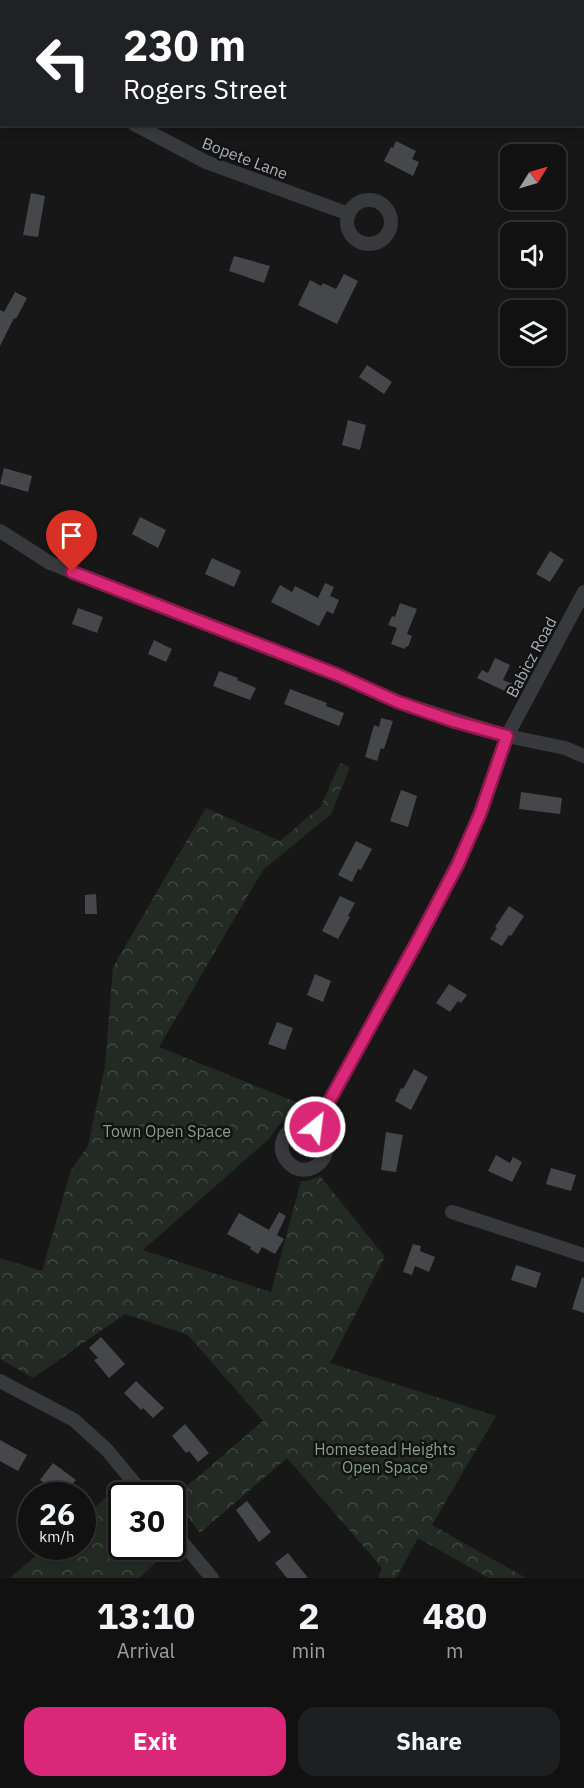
<!DOCTYPE html>
<style>
body{margin:0;font-family:"IBM Plex Sans",sans-serif;background:#1e1f20;color:#f1f3f6;height:100vh;display:flex;flex-direction:column;font-size:22px;white-space:nowrap}
*{box-sizing:border-box;margin:0}
p{font-size:20px;color:#9c9d9f}
.icon{flex:none;width:33px;height:33px;fill:none;stroke:currentColor;stroke-width:2;stroke-linecap:round;stroke-linejoin:round}
.map{position:relative;height:1578px;overflow:hidden}
.sheet{display:flex;flex-direction:column;background:#111112;flex:1}
.sheet>*{flex:none}
.banner{position:absolute;left:0px;top:0px;width:585px;height:126px;box-shadow:0 3px 9px #0003,0 0 0 2px #303132;background:#202124;color:#fff;overflow:hidden}
.needle{width:39px;rotate:53deg}
.controls{position:absolute;left:500px;top:144px;display:grid;gap:12px}
.controls a{display:grid;place-items:center;width:66px;height:66px;border-radius:12px;background:#111112;box-shadow:0 3px 9px #0003,0 0 0 2px #303132;font-size:30px}
.speed{position:absolute;left:18px;top:1482px;display:flex;gap:12px;font-size:30px;font-weight:700;text-align:center}
.speed>*{display:grid;place-content:center;width:78px;height:78px;border-radius:50%;background:#111112;box-shadow:0 3px 9px #0003,0 0 0 2px #303132;line-height:1}
.speed small{font-size:15px;font-weight:400}
.speed .limit{border:3px solid #111;border-radius:9px;background:#fff;color:#111}
.pin{position:absolute;display:grid;place-items:center;width:51px;height:51px;color:#fff;margin:-62px -26px;border-radius:50% 50% 50% 0;rotate:-45deg;box-shadow:0 0 6px #0007}
.pin .icon{rotate:45deg}
.me{position:absolute;width:66px;margin:-33px;rotate:29deg;stroke-linejoin:round;filter:drop-shadow(0 0 4px #0008)}
.turn{display:flex;align-items:center;gap:21px;height:126px;padding:0 24px;font-size:27px}
.turn .icon{width:78px;height:78px;stroke-width:2.5}
.turn b{display:block;font-size:42px;line-height:51px}
.eta{display:flex;justify-content:space-evenly;align-items:center;height:102px;text-align:center}
.eta b{font-size:36px;font-weight:700;line-height:42px}
.action{display:flex;gap:12px;margin-top:auto;padding:12px 24px}
.action a{flex:1;height:69px;border-radius:18px;background:#db2777;color:#fff;font-size:24px;font-weight:700;line-height:69px;text-align:center}
.action a+a{background:#1e1f20;color:#f1f3f6}
.map>svg:first-child{display:block}
.park{fill:url(#park-crowns)}
.building{fill:#46474a}
.lines{fill:none;stroke-linecap:round;stroke-linejoin:round}
.minor{stroke:#38393d;stroke-width:14}
.route-casing{stroke:#8e194d;stroke-width:15}
.route{stroke:#db2777;stroke-width:10}
.labels{text-anchor:middle;stroke-width:5;stroke-linejoin:round;paint-order:stroke}
.street-label{font-size:16px;fill:#aaadb6;stroke:#121213}
.park-label{font-size:16px;fill:#849f87;stroke:#121213}
</style>
<div class="map">
<svg width="584" height="1578" viewBox="0 0 584 1578">
<defs>
<pattern id="park-crowns" width="20" height="18" patternUnits="userSpaceOnUse" patternTransform="scale(1.5)"><rect width="20" height="18" fill="#232a24"/><path d="M2 6a3 3 0 1 1 6 0M12 15a3 3 0 1 1 6 0" fill="none" stroke="#404642"/></pattern>
</defs>
<rect width="100%" height="100%" fill="#171718"/>
<path class="park" d="M340,763L350,767L331,814L263,870L159,1047L311,1108L308,1113C290,1116 279,1120 271,1137L143,1250L271,1292L301,1181H307L320,1176L385,1257L330,1363L496,1416L432,1525L526,1578H489L418,1538L396,1578H378L382,1568L287,1458L200,1533L173,1498L263,1421L188,1335L125,1314L33,1378L0,1359V1258L42,1271L71,1170L88,1146L105,1066L113,967L206,808L280,841L321,806Z
M122,1483L132,1495L122,1496V1546H172L173,1544L174,1546L139,1578H10L40,1552L43,1553L51,1547L82,1546L83,1518Z"/>
<path class="building" d="M396,141L416,151L412,159L419,162L413,176L384,161L391,147L393,148Z
M31,193L45,196L38,237L23,235Z
M234,256L270,266L264,283L229,271Z
M344,274L358,281L337,324L298,305L310,280L321,286L323,283L336,289Z
M15,292L27,298L16,319L14,318L0,346V310L4,312Z
M367,365L392,382L384,394L359,377Z
M348,420L366,425L360,450L342,445Z
M4,468L32,476L28,492L0,484Z
M140,517L166,530L158,548L132,534Z
M550,551L564,560L550,582L536,574Z
M212,558L241,571L234,587L205,574Z
M325,583L334,587L330,596L339,600L333,614L327,611L319,626L271,602L280,585L292,592L295,586L318,598Z
M400,603L417,609L407,634L412,636L408,647L406,646L405,649L391,644L397,628L388,625L392,616L395,617Z
M78,608L103,617L97,633L72,624Z
M154,640L172,649L166,662L148,654Z
M495,658L510,665L503,680L513,684L509,693L477,678L482,670L488,673Z
M219,671L238,678L237,680L256,688L250,700L213,686Z
M290,689L327,703L326,706L344,713L339,726L284,704Z
M381,718L393,721L384,749L381,748L377,761L365,757L374,725L379,727Z
M401,790L417,796L408,827L390,821Z
M521,792L562,798L560,814L519,809Z
M356,841L372,849L361,870L358,869L352,882L338,875Z
M96,894L97,914H85V895Z
M340,896L355,903L348,916L350,917L338,939L322,931Z
M509,906L524,916L511,936L509,935L502,946L490,939L497,928L495,927Z
M315,974L331,981L323,1002L307,995Z
M449,984L467,995L461,1003L458,1001L450,1012L436,1003Z
M277,1022L293,1028L285,1050L268,1044Z
M414,1069L428,1077L411,1110L395,1101L401,1088L403,1089Z
M386,1132L403,1135L396,1172L381,1170Z
M496,1155L510,1163L513,1157L522,1162L512,1182L488,1171Z
M551,1168L576,1175L571,1191L546,1184Z
M279,1212L286,1216L277,1235L284,1239L275,1254L262,1247L258,1254L250,1249L251,1247L227,1234L239,1213L269,1230Z
M413,1244L421,1246L420,1251L435,1257L429,1272L415,1266L412,1275L403,1272Z
M516,1265L541,1273L536,1288L511,1280Z
M582,1277L584,1278V1313L572,1309Z
M101,1337L125,1364L109,1378L94,1360L98,1358L89,1348Z
M136,1381L164,1408L153,1418L143,1408L141,1410L124,1393Z
M185,1424L209,1453L198,1462L189,1451L186,1453L172,1436Z
M0,1440L27,1455L18,1471L0,1461Z
M53,1463L76,1480L66,1492L53,1482L49,1487L40,1480Z
M247,1501L271,1532L259,1542L236,1510Z
M288,1553L308,1578H287L275,1563Z"/>
<g class="lines">
<path class="minor" d="M0,53L2,54
M134,124L206,162L349,214
M347 222a22 22 0 1 1 44 0a22 22 0 1 1-44 0Z
M0,531L50,563L338,675L398,702L507,736L565,748L584,756
M315,1127C346,1149 308,1187 287,1161C283,1156 281,1150 282,1144C285,1128 301,1122 315,1127L418,940L458,863L480,814L507,736L584,592
M452,1212L584,1255
M0,1381L74,1420L107,1450L145,1496
M172,1530L212,1578"/>
</g>
<g class="lines">
<defs>
<path id="route" d="M72,572L338,675L398,702L453,721L507,736L480,814L458,864L418,940L315,1127"/>
</defs>
<use href="#route" class="route-casing"/>
<use href="#route" class="route"/>
</g>
<g class="labels">
<g class="street-label">
<text transform="translate(245 158) rotate(21)" y="6">Bopete Lane</text>
<text transform="translate(531 657) rotate(-62)" y="6">Babicz Road</text>
</g>
<g class="park-label">
<text x="167" y="1137">Town Open Space</text>
<text x="385" y="1455">Homestead Heights<tspan x="385" dy="18">Open Space</tspan></text>
</g>
</g>
</svg>
<div class="controls">
<a><svg class="needle" viewBox="-14 -14 28 28"><path d="M0-13l5 13h-10z" fill="#e53935"/><path d="M0 13l5-13h-10z" fill="#9c9d9f"/></svg></a>
<a><svg class="icon" aria-label="sound" viewBox="0 0 24 24"><path d="M4 9h4l5-4v14l-5-4H4zM17 9q2 3 0 6"/></svg></a>
<a><svg class="icon" aria-label="layers" viewBox="0 0 24 24"><path d="M12 4l9 5-9 5-9-5zM3 14l9 5 9-5"/></svg></a>
</div>
<div class="speed"><div>26<small>km/h</small></div><div class="limit">30</div></div>
<div class="pin" style="left:72px;top:572px;background:#d93025"><svg class="icon" aria-label="arrive" viewBox="0 0 24 24"><path d="M6 21V4h12l-3 4 3 4H6"/></svg></div>
<svg class="me" style="left:315px;top:1127px" viewBox="-20 -20 40 40"><circle r="17" fill="#db2777" stroke="#fff" stroke-width="3"/><path d="M0-11L8 9 0 5-8 9z" fill="#fff"/></svg>
<div class="banner">
<div class="turn"><svg class="icon" aria-label="left" viewBox="0 0 24 24"><path d="M17 20v-9H6M10 6l-5 5 5 5"/></svg><div><b>230 m</b>Rogers Street</div></div>
</div>
</div>
<section class="sheet">
<div class="eta">
<div><b>13:10</b><p>Arrival</p></div>
<div><b>2</b><p>min</p></div>
<div><b>480</b><p>m</p></div>
</div>
<div class="action"><a>Exit</a><a>Share</a></div>
</section>
